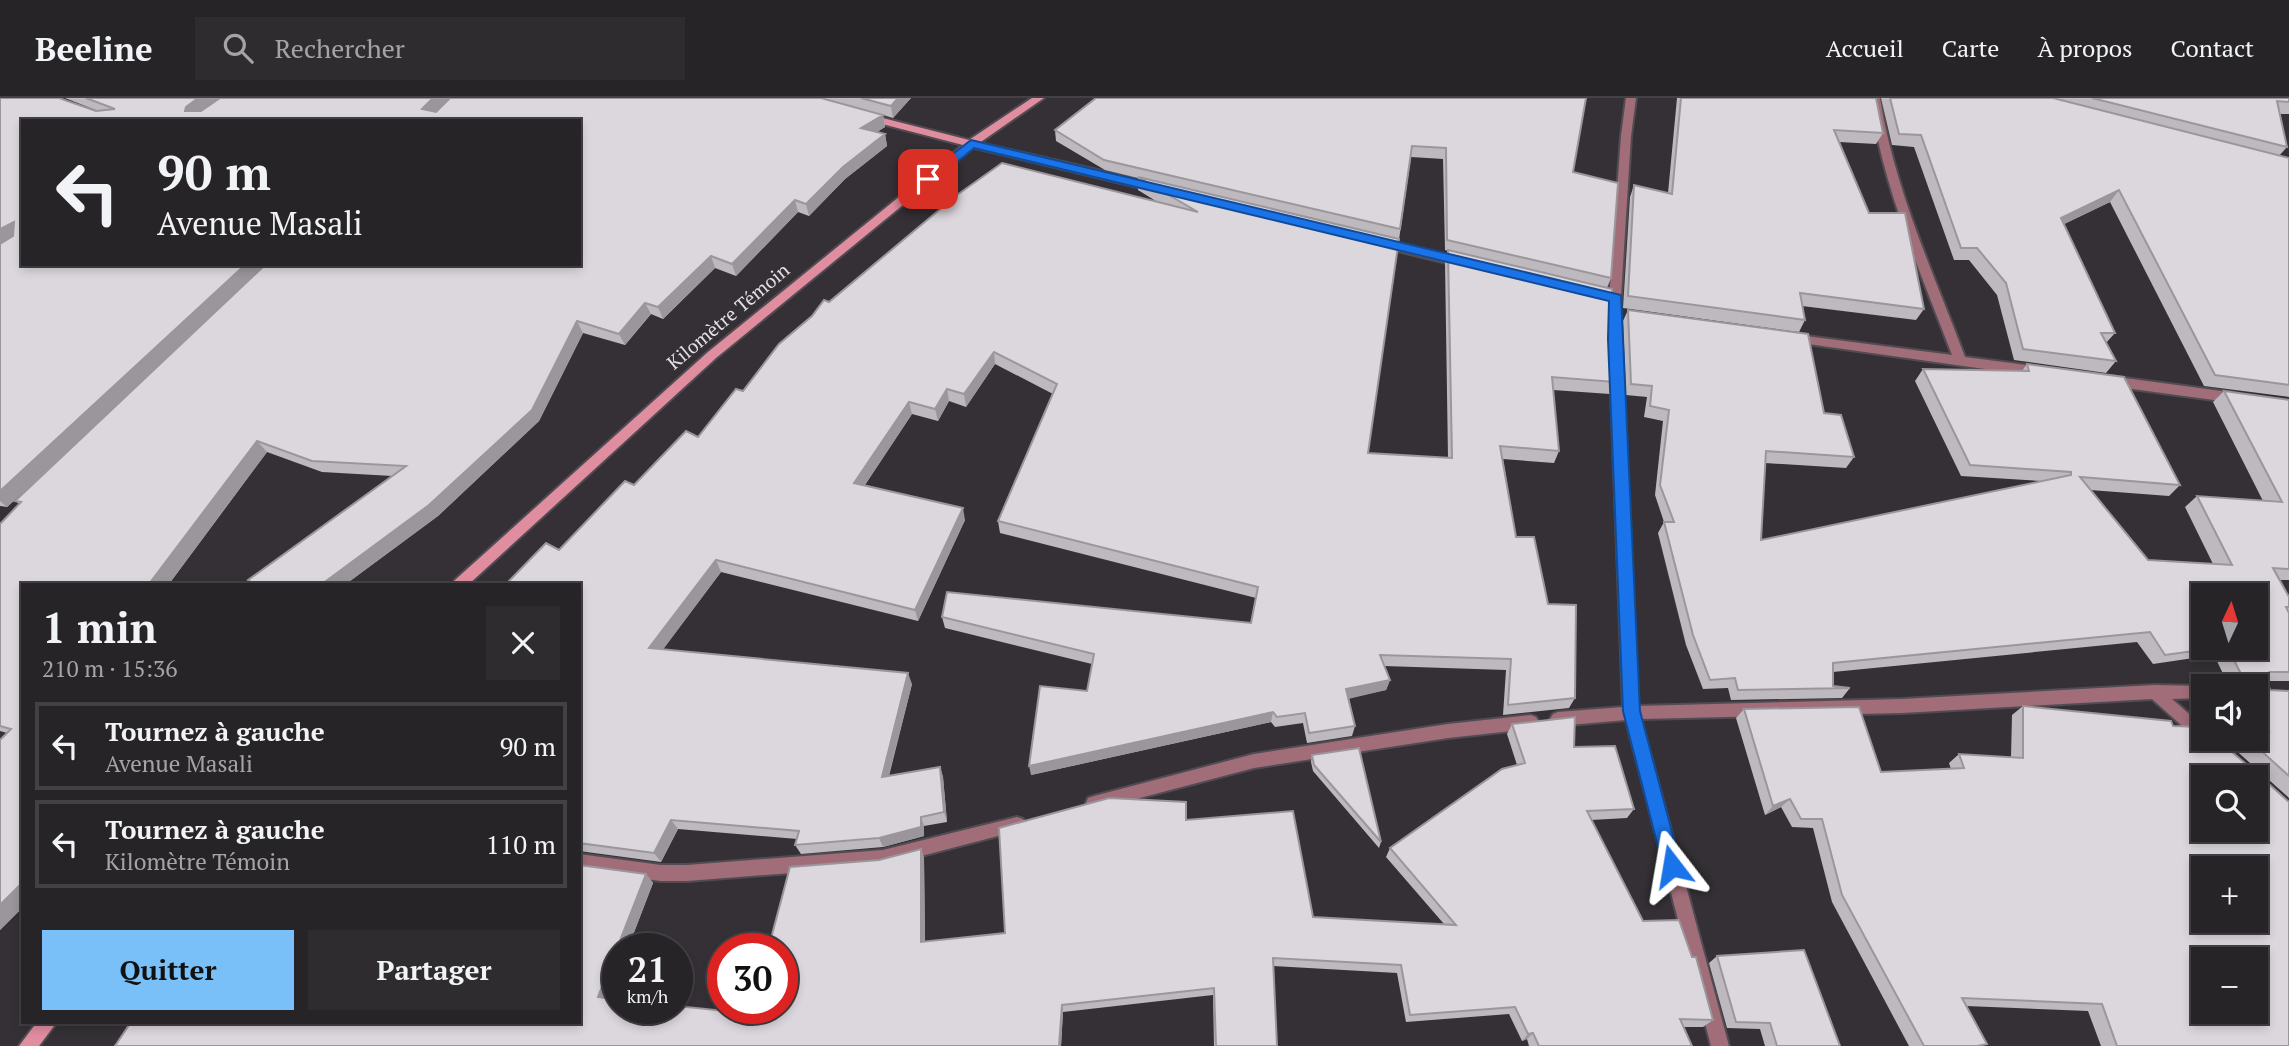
<!DOCTYPE html>
<html lang="fr">
<meta charset="utf-8">
<style>
body{margin:0;font-family:"PT Serif",serif;background:#2f2c30;color:#f1f3f6;height:100vh;display:flex;flex-direction:column;font-size:26px;white-space:nowrap}
*{box-sizing:border-box;margin:0}
p{font-size:23px;color:#a4a4a8}
.icon{flex:none;width:38px;height:38px;fill:none;stroke:currentColor;stroke-width:2;stroke-linecap:round;stroke-linejoin:round}
.map{position:relative;flex:1;overflow:hidden}
.drawer{position:absolute;left:21px;top:485px;width:560px;height:441px;display:flex;flex-direction:column;background:#272428;border-radius:0px;box-shadow:0 4px 10px #0003,0 0 0 2px #434145}
.drawer>*{flex:none}
.guide{position:absolute;left:21px;top:21px;width:560px;height:147px;border-radius:0px;box-shadow:0 4px 10px #0003,0 0 0 2px #434145;background:#272428;color:#f1f3f6;overflow:hidden}
.needle{width:46px;rotate:4deg}
.tools{position:absolute;left:2191px;top:485px;display:grid;gap:14px}
.tools a{display:grid;place-items:center;width:77px;height:77px;border-radius:0px;background:#272428;box-shadow:0 4px 10px #0003,0 0 0 2px #434145;font-size:35px}
.speed{position:absolute;left:602px;top:835px;display:flex;gap:14px;font-size:35px;font-weight:700;text-align:center}
.speed>*{display:grid;place-content:center;width:91px;height:91px;border-radius:50%;background:#272428;box-shadow:0 4px 10px #0003,0 0 0 2px #434145;line-height:1}
.speed small{font-size:18px;font-weight:400}
.speed .limit{border:10px solid #d22;background:#fff;color:#111}
.pin{position:absolute;display:grid;place-items:center;width:60px;height:60px;color:#fff;margin:-30px;border-radius:14px;box-shadow:0 4px 10px #0006}
.me{position:absolute;width:77px;margin:-38px;rotate:346deg;stroke-linejoin:round;filter:drop-shadow(0 0 5px #0008)}
.turn{display:flex;align-items:center;gap:24px;height:147px;padding:0 21px;font-size:32px}
.turn .icon{width:91px;height:91px;stroke-width:2.5}
.turn b{display:block;font-size:49px;line-height:60px}
.round{display:grid;place-items:center;flex:none;width:74px;height:74px;border-radius:0px;background:#2f2c30}
.headline{display:flex;align-items:center;justify-content:space-between;height:119px;padding:0 21px}
h1{font-size:42px;font-weight:700;line-height:52px}
.button{display:flex;gap:14px;margin-top:auto;padding:14px 21px}
.button a{flex:1;height:80px;border-radius:0px;background:#79bff8;color:#111;font-size:28px;font-weight:700;line-height:80px;text-align:center}
.button a+a{background:#2f2c30;color:#f1f3f6}
ul{padding:0;list-style:none}
li{display:flex;align-items:center;gap:21px;height:88px;margin:0 14px 10px;padding:0 7px;border:4px solid #434145;border-radius:0px}
li div{flex:1}
li b{display:block;font-size:26px}
li em{font-style:normal}
header{display:flex;align-items:center;gap:42px;box-sizing:border-box;height:98px;padding:0 35px;background:#272428;border-bottom:2px solid #434145}
header strong{font-size:33px}
nav{display:flex;gap:38px;margin-inline-start:auto;font-size:24px}
.search{width:490px;height:63px;background:#2f2c30;display:flex;align-items:center;gap:18px;box-sizing:border-box;padding:0 24px;border-radius:0px;color:#a4a4a8;font-size:26px}
.map>svg:first-child{display:block}
.lines{fill:none;stroke-linecap:round;stroke-linejoin:round}
.minor-casing{stroke:#504c51;stroke-width:4}
.secondary-casing{stroke:#504c51;stroke-width:4}
.minor{fill:#a16d79;fill-rule:evenodd}
.secondary{fill:#e08da0;fill-rule:evenodd}
.wall{fill:#bdb9be;fill-rule:evenodd}
.shaded-wall{fill:#9a969b}
.building{fill:#dcd7dd;stroke:#9a969b;stroke-width:2;fill-rule:evenodd}
.route{fill:#1a73e8;stroke:#114b97;stroke-width:2}
.labels{text-anchor:middle;stroke-width:7;stroke-linejoin:round;paint-order:stroke}
.street-label{font-size:19px;fill:#e2e0e3;stroke:#343035}
</style>
<header>
<strong>Beeline</strong>
<div class="search"><svg class="icon" aria-label="search" viewBox="0 0 24 24"><circle cx="10" cy="10" r="6"/><path d="M15 15l6 6"/></svg>Rechercher</div>
<nav><a>Accueil</a><a>Carte</a><a>À propos</a><a>Contact</a></nav>
</header>
<div class="map">
<svg width="2289" height="948" viewBox="0 0 2289 948">
<rect width="100%" height="100%" fill="#343035"/>
<g class="lines">
<defs>
<path id="minor" d="M1626,0H1636L1631,38L1620,215L1638,608L1902,601L2154,587L2204,588L2203,600L2172,601L2203,628V640H2209L2203,644L2198,642L2152,601L1902,615L1641,621L1729,948H1711L1626,622L1558,628L1553,626L1550,621L1553,616L1558,614L1623,609L1608,215L1621,38Z
M1870,0H1880C1894,90 1933,174 1965,259L2041,269L2047,274L2045,277L2041,279L1787,243L1785,240L1791,236L1952,257C1920,173 1883,90 1870,0Z
M971,43L1154,85L1159,89L1154,93L967,48V44Z
M1381,141L1463,161L1469,165L1463,169L1377,148V142Z
M2110,278L2236,295L2242,300L2236,305L2110,288L2104,283Z
M1531,617L1536,619L1539,624L1536,629L1531,631L1448,640L1254,670L1094,712L1088,710L1086,705L1088,700L1094,698L1254,656L1448,626Z
M1017,719L1023,721L1025,726L1023,731L1017,733L883,768L687,783H661L579,772V756L661,767H687L883,752Z"/>
<path id="secondary" d="M1032,0H1044L975,48L716,260L469,486H453L455,482L708,254L963,47L863,21V17L867,16L969,42Z
M37,924H57L39,948H19Z"/>
</defs>
<use href="#minor" class="minor-casing"/>
<use href="#secondary" class="secondary-casing"/>
<use href="#minor" class="minor"/>
<use href="#secondary" class="secondary"/>
</g>
<path class="wall" d="M0,0L96,13H98L65,0H911L893,20L883,17L885,29L877,34L885,36L887,48L845,81L809,118L798,114L736,178L715,170L663,221L651,216L625,247L583,235L539,323L438,418L346,486H253L392,378L322,374L267,354L169,486H23V809L0,832L7,635L0,633V426L19,406L15,403L53,367L7,409L0,408ZM579,23V166H23Z
M1586,0L1573,74L1611,180L1607,190L1615,284L1610,296L1553,292L1559,353L1554,365L1503,361L1516,439L1548,506L1575,600L1569,610L1503,617L1506,572L1384,568L1390,582L1386,592L1349,600L1355,628L1352,638L1307,645L1303,625L1275,629L1271,624L1031,677L1087,593L1092,566L945,530L942,519L1251,525L1256,500L1000,435L998,423L1053,296L995,266L966,309L949,303L938,323L912,316L865,387L965,422L918,523L721,474L663,551L912,586L889,678L940,669L943,679L947,724L924,728V738L883,749L801,756L795,747L797,741L678,731L661,764L579,753V486L559,452L634,387L698,339L829,204L1159,105L1138,92V80L1105,72L1056,43L1055,32ZM1411,59L1443,61L1445,152L1448,153L1445,165L1448,360L1368,355Z
M1677,0H1876L1883,35L1876,46L1839,44L1869,115L1924,211L1916,222L1802,208L1805,222L1799,234L1623,210L1630,99L1634,87L1668,95Z
M1881,0H2289V16H2280L2287,49L2279,58L2289,60V299L2204,288L2110,104L2064,126L2115,235L2106,245L2116,263L2106,275L2014,262L1997,197L1969,162H1954L1914,49L1892,47Z
M1628,212L1824,315L1854,359L1846,370L1765,365L1761,442L2042,383L1961,378L1915,283L1923,271L2022,273L2027,266L2180,387L2169,398L2090,392L2148,462L2213,466L2185,409L2197,398L2263,403L2213,304L2224,293L2289,302V482H2279L2289,499V583H2268L2270,592L2289,593V700L2269,682L2289,948H2101L2088,913L1966,908L1982,948H1909L1832,804L1813,730L1792,729L1781,709L1765,717L1736,620L1744,611L1881,674L1951,671L1949,665L1959,656L2011,659L2012,617L2023,608L2173,628L2253,672H2258L2223,641L2256,640V588H2229L2214,557L2153,566L2137,544L1833,574V588L1850,590L1842,600L1731,602L1728,590L1703,591L1686,547L1658,435L1664,424L1655,397L1663,323L1644,319L1647,299L1626,297L1623,223ZM2256,497V550H2203Z
M1512,626L1574,649L1634,711L1627,720L1591,722L1643,823L1713,922L1703,929H1683L1692,948H1529L1527,941L1522,943L1509,916L1406,924L1397,875L1273,868L1277,948H1214L1213,897L1063,914L1061,948H115L579,924L646,776L653,785L628,850H618L609,901L725,913L769,848L879,762L921,751L924,760L925,844L1005,835L1186,722L1313,819L1444,826L1386,759L1390,750L1517,667L1507,636Z
M1312,657L1381,744L1379,750L1313,673L1311,664Z
M1717,858L1840,948H1765L1760,931L1727,930L1709,865Z"/>
<path class="shaded-wall" d="M198,0H223L194,21L185,13L186,9Z
M433,0H450L428,23L422,11Z
M898,0H911L893,20L891,8Z
M883,17L885,29L863,42L861,30Z
M885,36L887,48L845,81L809,118L806,106L843,69Z
M2119,92L2110,104L2052,132L2061,120Z
M795,102L798,114L736,178L732,166Z
M14,124L23,134L0,149V131Z
M711,158L715,170L663,221L658,209Z
M246,166H268L7,409L0,403V393Z
M645,205L651,216L625,247L619,236Z
M577,223L583,235L539,323L438,418L346,486H322Z
M994,254L995,266L966,309L964,296Z
M947,291L949,303L938,323L935,311Z
M909,304L912,316L858,397L854,385Z
M257,343L267,354L169,486H149Z
M963,410L965,422L918,523L915,512Z
M716,462L721,474L656,561L649,550Z
M908,575L912,586L886,688L882,679Z
M1390,582L1386,592L1344,602L1346,591Z
M1273,614L1271,624L1031,677L1029,668Z
M940,669L943,679L947,724L944,714Z
M1790,701L1781,709L1765,717L1773,708Z
M921,719L924,728V738L883,749L879,740Z
M671,722L678,731L661,764L654,755Z
M921,751L924,760L925,852L921,844Z
M646,776L653,785L628,850H618V878L607,907L598,899Z
M23,784V809L0,832V807Z
M1062,907L1063,914L1061,948H1059Z
M1533,935L1527,941L1522,943L1528,936Z"/>
<path class="building" d="M0,0H59L96,13L115,11L86,0H198L186,9L185,13H201L220,0H433L422,11L436,14L450,0H821L883,17L861,30L885,36L843,69L806,106L795,102L732,166L711,158L658,209L645,205L619,236L577,223L532,312L429,407L322,486H254L248,482L406,368L312,363L257,343L149,486H23V784L0,807V642L11,631L0,628V426L21,404L15,403L266,166H579V23H23V166H246L0,393V146L13,138L14,124L0,131Z
M861,0H898L891,8Z
M1096,0H1586L1573,74L1618,85L1611,180L1447,142L1446,50L1412,48L1400,131L1104,62L1055,32Z
M1681,0H1876L1883,35L1834,32L1869,115H1905L1924,211L1800,195L1805,222L1628,198L1634,87L1672,96Z
M1890,0H2053L2289,60V287L2215,277L2119,92L2061,120L2115,235H2101L2116,263L2023,251L2006,185L1977,150H1961L1921,37L1899,36Z
M2092,0H2289V4L2277,3L2287,49Z
M1002,65L1198,114L1138,79L1399,141L1368,355L1452,360L1448,152L1612,191L1615,284L1552,279L1559,353L1500,348L1516,439H1534L1548,506L1576,507L1575,600L1508,607L1511,561L1380,557L1390,582L1346,591L1355,628L1309,635L1305,615L1277,619L1273,614L1029,668L1040,588L1087,593L1094,556L942,519L947,494L1251,525L1258,489L998,423L1057,286L994,254L964,296L947,291L935,311L909,304L854,385L963,410L915,512L716,462L649,550L908,575L882,679L940,669L944,714L921,719V729L879,740L795,747L799,733L671,722L654,755L579,745V486H506L546,445L559,452L625,383L634,387L686,333L698,339L736,291L743,293L779,246L812,218L824,202L829,204L957,97Z
M1628,212L1808,236L1824,315L1841,317L1854,359L1766,353L1761,442L2071,377V374L1970,367L1923,271L2029,273L2027,266L2124,279L2180,387L2080,379L2148,462L2232,467L2197,398L2282,404L2224,293L2289,302V471L2273,470L2289,499V509H2286L2289,515V574H2270L2265,576L2264,580L2267,581L2270,592L2289,593V678L2247,640H2256V633H2269L2256,606V588H2247L2228,550H2256V497H2203V550H2215L2165,557L2150,534L1833,565V588L1850,590L1738,592L1735,580L1710,582L1693,537L1664,424H1674L1660,387L1669,312L1650,308L1652,288L1631,286Z
M2023,608L2171,623L2173,628L2203,629V640H2216L2253,672L2268,673L2269,686L2289,704V948H2117L2102,906L1962,900L1987,946L1977,948H1924L1842,797L1822,721H1801L1790,701L1773,708L1744,611L1859,609L1881,674L1964,670L1959,656L2023,660ZM2203,679H2256V732H2203ZM2203,770H2256V822H2203ZM2203,861H2256V914H2203Z
M1575,619L1574,649L1615,648L1634,711L1587,713L1643,823L1679,822L1692,859H1696L1713,922L1680,921L1692,948H1539L1533,935L1528,936L1515,909L1410,917L1401,867L1273,860L1277,948H1216L1214,890L1062,907L1059,948H115L131,924H579V767L646,776L598,899L618,902V910H677V908L725,913L726,910H782V850H742L744,846L769,848L790,769L879,762L921,751V844L1005,835L999,730L1109,700L1186,704V722L1293,713L1313,819L1456,827L1390,750L1502,671L1525,665L1512,626Z
M1359,650L1381,744L1314,667L1312,657Z
M1804,852L1840,948H1777L1770,925L1736,924L1717,858Z"/>
<path class="route" d="M971,42L1621,197L1640,613L1681,768L1678,774L1672,777L1665,774L1663,768L1623,613L1608,241L1609,203L974,50L933,84H924V78Z"/>
<g class="labels">
<g class="street-label">
<text transform="translate(728 218) rotate(-40)" y="7">Kilomètre Témoin</text>
</g>
</g>
</svg>
<div class="tools">
<a><svg class="needle" viewBox="-14 -14 28 28"><path d="M0-13l5 13h-10z" fill="#e53935"/><path d="M0 13l5-13h-10z" fill="#a4a4a8"/></svg></a>
<a><svg class="icon" aria-label="sound" viewBox="0 0 24 24"><path d="M4 9h4l5-4v14l-5-4H4zM17 9q2 3 0 6"/></svg></a>
<a><svg class="icon" aria-label="search" viewBox="0 0 24 24"><circle cx="10" cy="10" r="6"/><path d="M15 15l6 6"/></svg></a>
<a>+</a>
<a>−</a>
</div>
<div class="speed"><div>21<small>km/h</small></div><div class="limit">30</div></div>
<div class="pin" style="left:928px;top:81px;background:#d93025"><svg class="icon" aria-label="arrive" viewBox="0 0 24 24"><path d="M6 21V4h12l-3 4 3 4H6"/></svg></div>
<svg class="me" style="left:1672px;top:768px" viewBox="-20 -20 40 40"><path d="M0-17L14 15 0 8-14 15z" fill="#1a73e8" stroke="#fff" stroke-width="4"/></svg>
<div class="guide">
<div class="turn"><svg class="icon" aria-label="left" viewBox="0 0 24 24"><path d="M17 20v-9H6M10 6l-5 5 5 5"/></svg><div><b>90 m</b>Avenue Masali</div></div>
</div>
<section class="drawer">
<div class="headline"><div><h1>1 min</h1><p>210 m · 15:36</p></div><a class="round"><svg class="icon" aria-label="close" viewBox="0 0 24 24"><path d="M6 6l12 12M18 6L6 18"/></svg></a></div>
<ul>
<li><svg class="icon" aria-label="left" viewBox="0 0 24 24"><path d="M17 20v-9H6M10 6l-5 5 5 5"/></svg><div><b>Tournez à gauche</b><p>Avenue Masali</p></div><em>90 m</em></li>
<li><svg class="icon" aria-label="left" viewBox="0 0 24 24"><path d="M17 20v-9H6M10 6l-5 5 5 5"/></svg><div><b>Tournez à gauche</b><p>Kilomètre Témoin</p></div><em>110 m</em></li>
</ul>
<div class="button"><a>Quitter</a><a>Partager</a></div>
</section>
</div>
